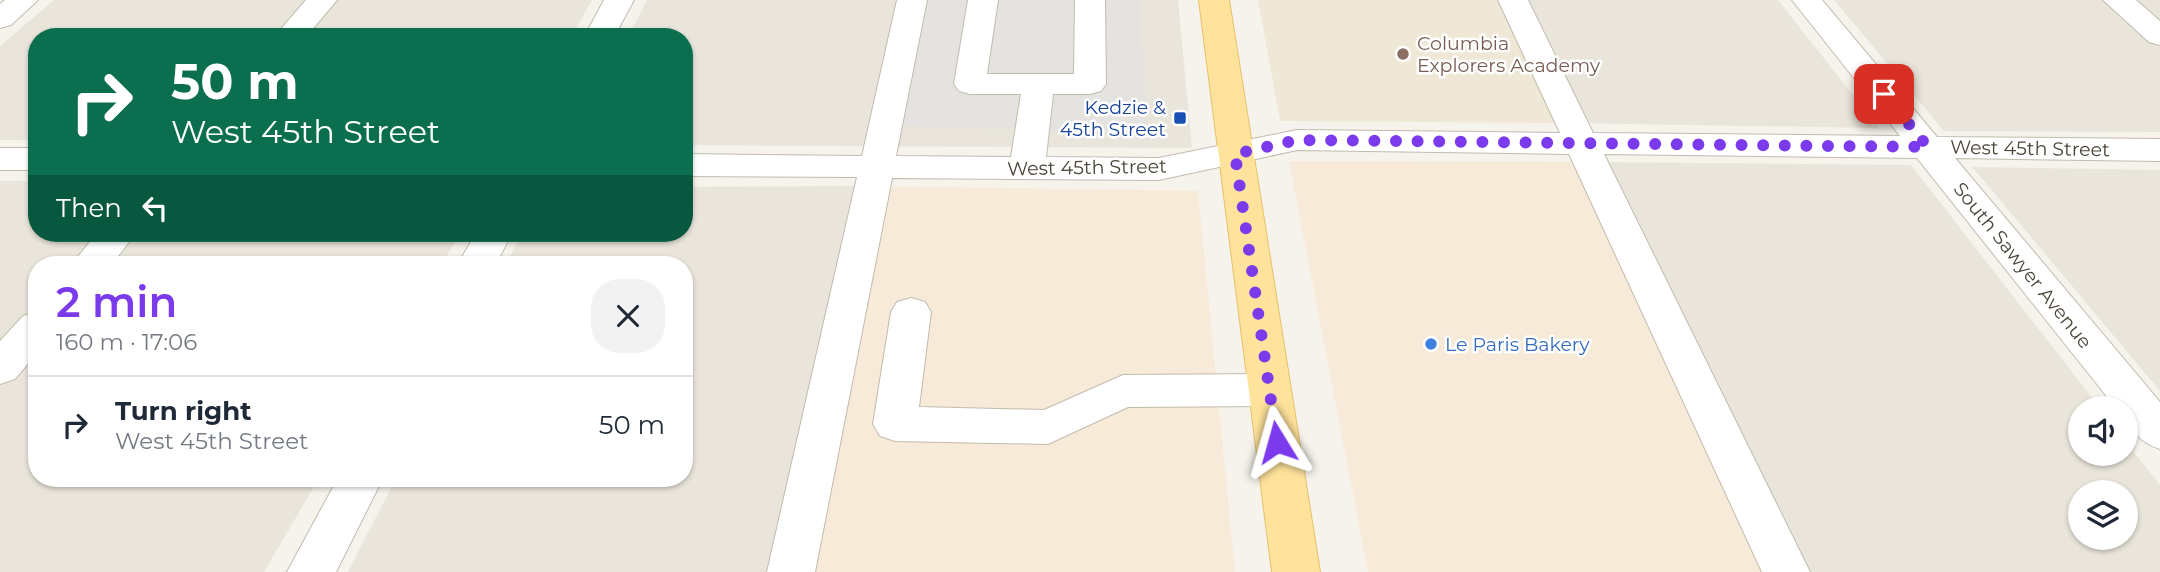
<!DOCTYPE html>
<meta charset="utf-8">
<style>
body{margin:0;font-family:Montserrat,sans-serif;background:#f2f2f3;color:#1f2937;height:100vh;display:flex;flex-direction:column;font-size:26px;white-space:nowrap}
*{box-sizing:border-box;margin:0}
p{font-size:23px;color:#747a83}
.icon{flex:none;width:38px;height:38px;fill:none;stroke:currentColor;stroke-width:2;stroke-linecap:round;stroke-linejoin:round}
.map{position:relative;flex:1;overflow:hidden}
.drawer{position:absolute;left:28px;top:256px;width:665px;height:231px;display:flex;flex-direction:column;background:#fff;border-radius:28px;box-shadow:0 2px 5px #0004}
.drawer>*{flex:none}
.hud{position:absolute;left:28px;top:28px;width:665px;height:214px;border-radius:28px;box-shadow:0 2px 5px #0004;background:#0b6e4f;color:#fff;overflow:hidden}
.fabs{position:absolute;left:2068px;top:396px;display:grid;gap:14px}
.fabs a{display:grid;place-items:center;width:70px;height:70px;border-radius:50%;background:#fff;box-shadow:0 2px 5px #0004;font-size:35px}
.pin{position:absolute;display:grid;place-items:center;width:60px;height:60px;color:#fff;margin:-30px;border-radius:14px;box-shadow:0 4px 10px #0006}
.me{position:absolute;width:77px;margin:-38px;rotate:352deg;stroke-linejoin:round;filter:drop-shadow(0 0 5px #0008)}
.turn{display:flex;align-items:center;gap:24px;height:147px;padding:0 28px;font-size:32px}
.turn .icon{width:91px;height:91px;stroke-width:2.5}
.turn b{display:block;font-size:49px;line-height:60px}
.then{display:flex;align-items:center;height:66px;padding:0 28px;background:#0003;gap:14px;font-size:26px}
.round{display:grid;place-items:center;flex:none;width:74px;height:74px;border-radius:28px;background:#f2f2f3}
.headline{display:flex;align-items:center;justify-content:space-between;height:119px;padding:0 28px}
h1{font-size:42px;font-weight:600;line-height:52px;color:#7c3aed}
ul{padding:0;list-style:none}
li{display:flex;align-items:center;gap:21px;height:98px;padding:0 28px;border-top:2px solid #e0e1e3}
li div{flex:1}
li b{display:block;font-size:26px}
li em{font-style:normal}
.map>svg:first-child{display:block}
.residential{fill:#eae5da;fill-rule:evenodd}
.commercial{fill:#f7ead8}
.education{fill:#efe8d6}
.parking{fill:#e5e3e0}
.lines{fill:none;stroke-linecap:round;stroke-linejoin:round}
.minor-casing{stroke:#c2bbae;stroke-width:2}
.major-casing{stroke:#e6c16a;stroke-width:2}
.minor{fill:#fff;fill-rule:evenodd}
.major{fill:#ffe39c;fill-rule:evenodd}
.route{stroke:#7c3aed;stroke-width:12;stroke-dasharray:0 21.6}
.education-dot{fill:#8d6e63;stroke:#fff;stroke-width:2.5}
.transit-dot{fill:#1a4fb4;stroke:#fff;stroke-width:2.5}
.shop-dot{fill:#3f7fe0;stroke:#fff;stroke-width:2.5}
.labels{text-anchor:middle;stroke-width:5;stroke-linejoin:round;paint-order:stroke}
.education-label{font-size:19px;fill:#785e54;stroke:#fff;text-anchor:start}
.transit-label{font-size:19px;fill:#164399;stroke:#fff;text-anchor:end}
.street-label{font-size:19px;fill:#4b4439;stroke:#fff}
.shop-label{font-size:19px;fill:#366cbe;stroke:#fff;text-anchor:start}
</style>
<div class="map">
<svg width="2160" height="572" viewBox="0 0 2160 572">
<rect width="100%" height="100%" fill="#f6f3ec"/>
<path class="residential" d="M54,0H592L571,37H37V140H0V46Z
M647,0H1178L1192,148L684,145V37H628Z
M1513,0H1778L1879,128L1571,123Z
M1834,0H2160V132L1944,131Z
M1590,162L1911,165L2100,408H2081V453H2126V442L2160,485V572H1786ZM2081,492H2126V537H2081Z
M1972,167L2160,170V391L1990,188Z
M0,181H37V233H460L442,264H37V478H319L264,572H0Z
M872,186L791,572H348L396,478H684V264H506L522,233H684V187Z"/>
<path class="commercial" d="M1289,161L1590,162L1786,572H1368Z
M872,186L1198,191L1235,572H791Z"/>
<path class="education" d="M1258,0H1513L1571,123L1280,121Z"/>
<path class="parking" d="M927,0H1139L1148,133L903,126Z"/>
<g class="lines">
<defs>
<path id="minor" d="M5,0H38L11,25L0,28V4Z
M306,0H337L306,37H274Z
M604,0H634L614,37H584Z
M897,0H927L896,156L1011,157L1021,94H970L959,91L954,84L968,0H998L987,74H1074L1075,0H1105L1106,84L1101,91L1090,94H1053L1046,157L1159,158L1297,130L1560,133L1498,0H1528L1593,133L1900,136L1792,0H1822L1937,137L2160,139V161L1955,158L2160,402V449C2141,443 2126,429 2126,408H2116L1917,158L1604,154L1810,572H1762L1569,154L1297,150L1159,180L892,178L815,572H767L857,177L684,176V154L862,156Z
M2103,0H2136L2160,21V45L2149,42Z
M0,148H37V170H0Z
M97,233H136L112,264H72Z
M476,233H512L496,264H458Z
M911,298L925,302L931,312L919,407L1044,410L1123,375L1269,374L1284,379L1290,390L1284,401L1269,406L1128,407L1048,444L895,441L880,436L873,424L891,312L897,302Z
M37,312V353L15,379L0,384V341L23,316Z
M338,478H383L336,572H287Z"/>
<path id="major" d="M1199,0H1229L1320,572H1272Z"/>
</defs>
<use href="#minor" class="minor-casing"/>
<use href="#major" class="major-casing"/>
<use href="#minor" class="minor"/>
<use href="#major" class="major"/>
</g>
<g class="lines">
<path class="route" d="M1277,442L1235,154L1297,140L1928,147L1884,94"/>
</g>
<circle class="education-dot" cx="1403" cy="54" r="7"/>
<rect class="transit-dot" x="1173" y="111" width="14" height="14" rx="3.5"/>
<circle class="shop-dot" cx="1431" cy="344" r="7"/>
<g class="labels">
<g class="education-label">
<text x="1417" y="50">Columbia<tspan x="1417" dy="22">Explorers Academy</tspan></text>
</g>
<g class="transit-label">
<text x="1166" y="114">Kedzie &amp;<tspan x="1166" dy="22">45th Street</tspan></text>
</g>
<g class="street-label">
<text transform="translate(2030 148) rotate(1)" y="7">West 45th Street</text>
<text transform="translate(1087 167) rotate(-1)" y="7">West 45th Street</text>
<text transform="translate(2023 265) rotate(51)" y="7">South Sawyer Avenue</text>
</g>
<g class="shop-label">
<text x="1445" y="351">Le Paris Bakery</text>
</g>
</g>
</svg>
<div class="fabs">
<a><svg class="icon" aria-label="sound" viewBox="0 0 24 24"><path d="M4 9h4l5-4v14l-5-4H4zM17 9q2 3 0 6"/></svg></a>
<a><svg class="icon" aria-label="layers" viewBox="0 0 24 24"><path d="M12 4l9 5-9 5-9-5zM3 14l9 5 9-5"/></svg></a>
</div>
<div class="pin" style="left:1884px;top:94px;background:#d93025"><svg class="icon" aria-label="arrive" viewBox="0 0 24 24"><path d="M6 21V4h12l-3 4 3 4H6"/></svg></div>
<svg class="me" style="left:1277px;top:442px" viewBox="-20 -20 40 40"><path d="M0-17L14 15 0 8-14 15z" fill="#7c3aed" stroke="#fff" stroke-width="4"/></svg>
<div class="hud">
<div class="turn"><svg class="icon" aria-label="right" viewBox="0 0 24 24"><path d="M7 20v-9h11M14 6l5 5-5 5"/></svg><div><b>50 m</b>West 45th Street</div></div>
<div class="then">Then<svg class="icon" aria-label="left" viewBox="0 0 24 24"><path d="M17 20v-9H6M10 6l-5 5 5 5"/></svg></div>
</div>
<section class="drawer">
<div class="headline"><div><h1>2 min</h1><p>160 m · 17:06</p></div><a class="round"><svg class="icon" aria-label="close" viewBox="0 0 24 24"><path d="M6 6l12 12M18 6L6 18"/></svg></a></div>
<ul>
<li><svg class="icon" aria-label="right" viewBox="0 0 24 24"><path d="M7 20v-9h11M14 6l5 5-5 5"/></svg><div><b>Turn right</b><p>West 45th Street</p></div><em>50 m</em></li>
</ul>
</section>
</div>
